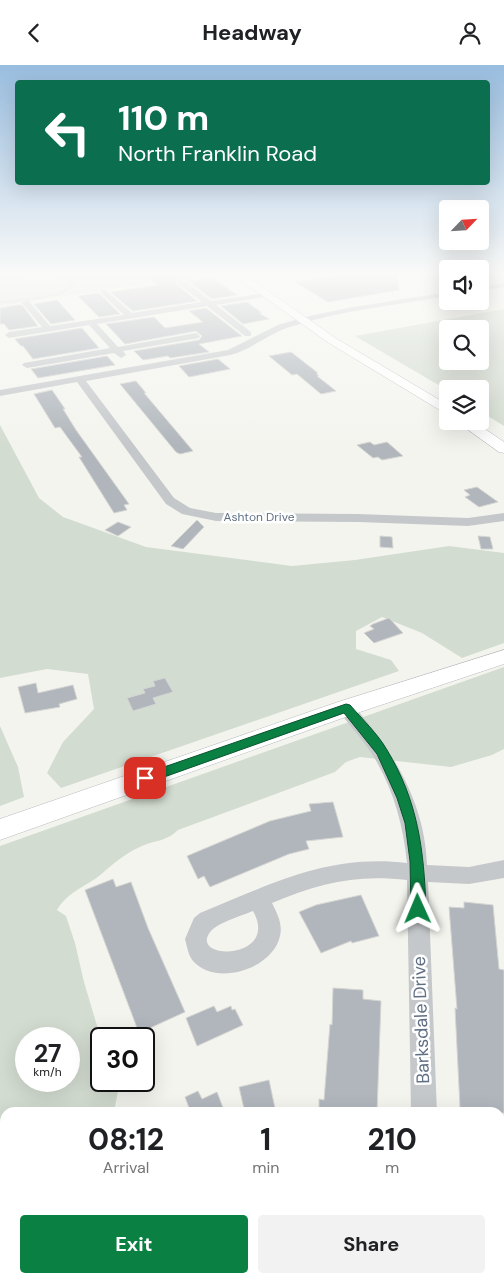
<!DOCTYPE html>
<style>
body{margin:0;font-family:"DM Sans",sans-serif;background:#f2f2f2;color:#202124;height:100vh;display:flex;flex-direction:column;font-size:19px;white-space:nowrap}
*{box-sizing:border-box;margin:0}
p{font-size:16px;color:#757577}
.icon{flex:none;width:28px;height:28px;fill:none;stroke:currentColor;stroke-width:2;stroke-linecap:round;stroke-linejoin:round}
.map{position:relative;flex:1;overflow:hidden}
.side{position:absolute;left:0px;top:1042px;width:505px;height:176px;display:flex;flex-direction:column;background:#fff;border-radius:15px 15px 0 0;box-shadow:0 5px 20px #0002}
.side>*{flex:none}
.banner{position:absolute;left:15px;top:15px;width:475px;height:105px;border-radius:5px;box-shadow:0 5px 20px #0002;background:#0b6e4f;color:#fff;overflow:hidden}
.needle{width:32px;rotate:65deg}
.buttons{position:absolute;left:439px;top:135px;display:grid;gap:10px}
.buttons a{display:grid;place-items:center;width:50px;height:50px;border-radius:5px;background:#fff;box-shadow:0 5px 20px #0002;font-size:25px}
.speed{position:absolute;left:15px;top:962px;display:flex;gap:10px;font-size:25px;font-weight:700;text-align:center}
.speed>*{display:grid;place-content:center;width:65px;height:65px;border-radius:50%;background:#fff;box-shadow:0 5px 20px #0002;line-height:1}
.speed small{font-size:12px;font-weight:400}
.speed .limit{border:2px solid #111;border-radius:8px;background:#fff;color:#111}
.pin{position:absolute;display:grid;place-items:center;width:42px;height:42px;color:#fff;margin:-21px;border-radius:10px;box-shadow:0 2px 8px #0006}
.me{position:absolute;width:55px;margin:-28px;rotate:359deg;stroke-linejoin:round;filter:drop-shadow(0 0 4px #0008)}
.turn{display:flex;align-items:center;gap:18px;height:105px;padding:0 20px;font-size:22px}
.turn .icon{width:65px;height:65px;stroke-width:2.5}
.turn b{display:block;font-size:35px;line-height:42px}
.eta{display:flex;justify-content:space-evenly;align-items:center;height:85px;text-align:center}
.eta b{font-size:30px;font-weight:700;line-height:35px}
.button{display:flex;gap:10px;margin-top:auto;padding:10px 20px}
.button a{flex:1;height:58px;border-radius:5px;background:#0b8043;color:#fff;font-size:20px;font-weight:700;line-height:58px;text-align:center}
.button a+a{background:#f2f2f2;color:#202124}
header{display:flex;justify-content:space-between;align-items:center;height:65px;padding:0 20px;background:#fff;font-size:22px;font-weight:700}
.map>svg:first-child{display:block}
.built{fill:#e4e5e3}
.green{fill:#d3dcd0;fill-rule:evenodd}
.building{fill:#b0b6bc;stroke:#d5d5d2}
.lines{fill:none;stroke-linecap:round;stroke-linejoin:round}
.major-casing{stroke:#b7babe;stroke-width:1}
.minor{fill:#c5c8cb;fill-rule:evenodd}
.major{fill:#fff;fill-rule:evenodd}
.route{fill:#0b8043;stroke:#07532c}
.labels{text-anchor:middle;stroke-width:5;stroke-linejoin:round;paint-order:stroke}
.far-street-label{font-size:12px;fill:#607083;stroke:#fff}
.near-street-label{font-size:18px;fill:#607083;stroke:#fff}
</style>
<header><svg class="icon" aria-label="back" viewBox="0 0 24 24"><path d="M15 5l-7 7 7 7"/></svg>Headway<svg class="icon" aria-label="person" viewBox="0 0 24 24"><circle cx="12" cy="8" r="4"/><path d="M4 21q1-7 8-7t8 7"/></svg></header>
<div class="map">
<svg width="504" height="1218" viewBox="0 0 504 1218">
<rect width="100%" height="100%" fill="#f4f4ef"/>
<path class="built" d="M0,209H212L0,241Z"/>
<path class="green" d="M35,209C47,209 71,206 77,219C67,234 18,236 0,238V236C17,234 61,233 70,219C62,204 15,214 0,216V214Z
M504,244V361L480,346V324H448L447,325L355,271ZM448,264H480V296H448Z
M0,360L39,433L63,452L146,482L292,501L355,495L449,481L504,488V578L462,593L422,568L382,552L356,566V584L391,595L399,606L61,723L47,708L63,677L94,644L88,609L47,604L0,613Z
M504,602V684L492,690L451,702L360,692L346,697L335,707L178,765C166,777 154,775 140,782C125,788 111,801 99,811C83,823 68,827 57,845L66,851L75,878L84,917L101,974V1016H118L119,1021L114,1047L5,1048V1209L0,1212V781ZM26,974H69V1016H26Z
M0,661L18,702L24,732L0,741Z"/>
<path class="building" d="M144,210H183L192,216L212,213L237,230L212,234L184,213L177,212L175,214L176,219L197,236L133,246L110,227L158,220Z
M339,210H397L399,225L328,237L295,217Z
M99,228L120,249L99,252L78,231Z
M57,235L75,255L51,259L34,239Z
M247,237L262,248H259L269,254L243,259L221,241Z
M18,240H22L38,261L9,265L4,259H0V243Z
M206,243L242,271L199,279L209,287L170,293L168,291L143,295L134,286L199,275L202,271L196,266L125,279L106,259L154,252L165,263L203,257L189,246Z
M82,263L99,283L33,294L23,281H21L15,274Z
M291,287L318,308H316L319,311H317L336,326L321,329L297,309L292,310L269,291Z
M107,291L115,300L38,313L31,304Z
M218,294L230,304L189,312L179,301Z
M136,316L146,328H144L193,386L180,389L176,387L120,319Z
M52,325L65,344H63L76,365L129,439L124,440L127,445L114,448L79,392H82L60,362L55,363L34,329Z
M370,377L374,380L387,377L403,391L382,395L378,392L373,393L357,380Z
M477,422L498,437L479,442L465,432L470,430L464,425Z
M197,455L204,462L183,484L171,481Z
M118,457L131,462L118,471L105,465Z
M380,471L392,472L393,483L380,482Z
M478,471L490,472L493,484H481Z
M389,553L403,568L374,578L364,568L374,564L370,561L373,559Z
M165,613L173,627L153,633L156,639L133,646L127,633L145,628L143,624L155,621L153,616Z
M36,618L38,628L73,620L77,634L59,639L60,642L25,648L18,622Z
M333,737L343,772L306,776L309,784L289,789L210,822L204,811L198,814L187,791L270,756L311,746L309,739Z
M113,814L116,822L131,817L148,863L185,947L139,968L85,825Z
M361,830L379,871L352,878L351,876L321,888L299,847L316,840Z
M464,837L493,840L499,904L504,905V1048H486L460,1043L455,943L457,944L449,842L464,843Z
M333,923L363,925V934L381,936L377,1048H319V1034L324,1035L330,959L332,960Z
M214,941L217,947L231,941L232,945L235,944L243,960L197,981L186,953Z
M269,1015L276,1048H245L239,1022Z
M198,1026L202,1034L217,1027L225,1048H191L185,1032Z"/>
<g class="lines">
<defs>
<path id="major" d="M232,209H243L337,274L448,340V350L329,278Z
M456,356H473L504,377V388L499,387Z
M504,585V599L354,649L0,775V754L338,637Z"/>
</defs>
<use href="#major" class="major-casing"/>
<path class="minor" d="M250,209H269L253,213H250Z
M177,214H183L211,236L267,228L268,230L264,232L216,240L251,267V271H245L207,241L97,259L118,282L196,268L200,271L199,273L123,286L126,290L121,293L114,288L27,303L22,300L24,298L110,283L89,260L9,273L5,270L9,267L42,262L22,238L26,236H29L50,261L124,250L101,228L100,226L104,224L132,248L202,237L177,218Z
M504,218V222L480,226V222Z
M448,227V231C396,240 343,245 293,261C270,267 253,284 230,290L86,316L174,433L190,443L216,448L358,449L468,453L504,448V456L468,461L358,457L216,456L182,449L166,439L77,317L0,331V325L228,285L278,260L305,252L348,243Z
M346,637L352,639C392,684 425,737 427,800L469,802L504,795V813L469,819L428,817L437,1048H411L407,815C356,809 319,818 272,838C277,848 283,859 280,871C273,904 216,922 193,896C188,890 187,881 185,874L194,853L200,848C272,819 327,789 407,798C403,758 392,719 370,686C360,671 347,658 337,643L340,639ZM253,846C281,896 186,896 211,866C218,858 243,850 253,846Z
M500,1126H504V1154H500Z
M149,1214H179L177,1218H147Z
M421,1214H451L452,1218H422Z"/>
<use href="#major" class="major"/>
</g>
<linearGradient id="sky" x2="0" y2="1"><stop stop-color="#99bddf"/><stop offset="0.55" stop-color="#fafaf8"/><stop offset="1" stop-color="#fafaf8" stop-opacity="0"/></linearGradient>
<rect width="504" height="380" fill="url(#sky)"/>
<path class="route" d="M346,639L350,640C362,654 378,669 387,685C418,736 424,785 426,844L424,849L418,851L413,849L411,844L410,796L405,758L397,733L377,689L344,648L150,717H141L139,713L141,710Z"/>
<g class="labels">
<g class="far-street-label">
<text x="259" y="456">Ashton Drive</text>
</g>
<g class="near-street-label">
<text transform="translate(421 955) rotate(-92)" y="6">Barksdale Drive</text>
</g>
</g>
</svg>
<div class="buttons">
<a><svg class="needle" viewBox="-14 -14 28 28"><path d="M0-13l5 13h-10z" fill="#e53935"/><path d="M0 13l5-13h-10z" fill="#757577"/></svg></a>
<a><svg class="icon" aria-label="sound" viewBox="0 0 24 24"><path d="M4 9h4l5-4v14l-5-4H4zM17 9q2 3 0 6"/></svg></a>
<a><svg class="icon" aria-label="search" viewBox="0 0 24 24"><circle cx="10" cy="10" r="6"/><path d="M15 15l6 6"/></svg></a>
<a><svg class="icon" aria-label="layers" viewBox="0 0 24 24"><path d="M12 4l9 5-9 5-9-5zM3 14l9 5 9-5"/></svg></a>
</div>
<div class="speed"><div>27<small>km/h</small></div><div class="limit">30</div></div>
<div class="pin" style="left:145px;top:713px;background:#d93025"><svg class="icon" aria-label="arrive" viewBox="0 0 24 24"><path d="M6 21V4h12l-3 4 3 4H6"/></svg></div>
<svg class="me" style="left:418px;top:844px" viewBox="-20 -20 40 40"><path d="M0-17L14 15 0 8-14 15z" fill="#0b8043" stroke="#fff" stroke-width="4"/></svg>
<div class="banner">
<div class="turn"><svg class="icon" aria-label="left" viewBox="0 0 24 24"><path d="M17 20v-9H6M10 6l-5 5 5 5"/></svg><div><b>110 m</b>North Franklin Road</div></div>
</div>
<section class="side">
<div class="eta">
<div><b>08:12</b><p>Arrival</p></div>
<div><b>1</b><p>min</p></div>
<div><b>210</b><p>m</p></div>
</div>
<div class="button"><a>Exit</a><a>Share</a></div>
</section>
</div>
